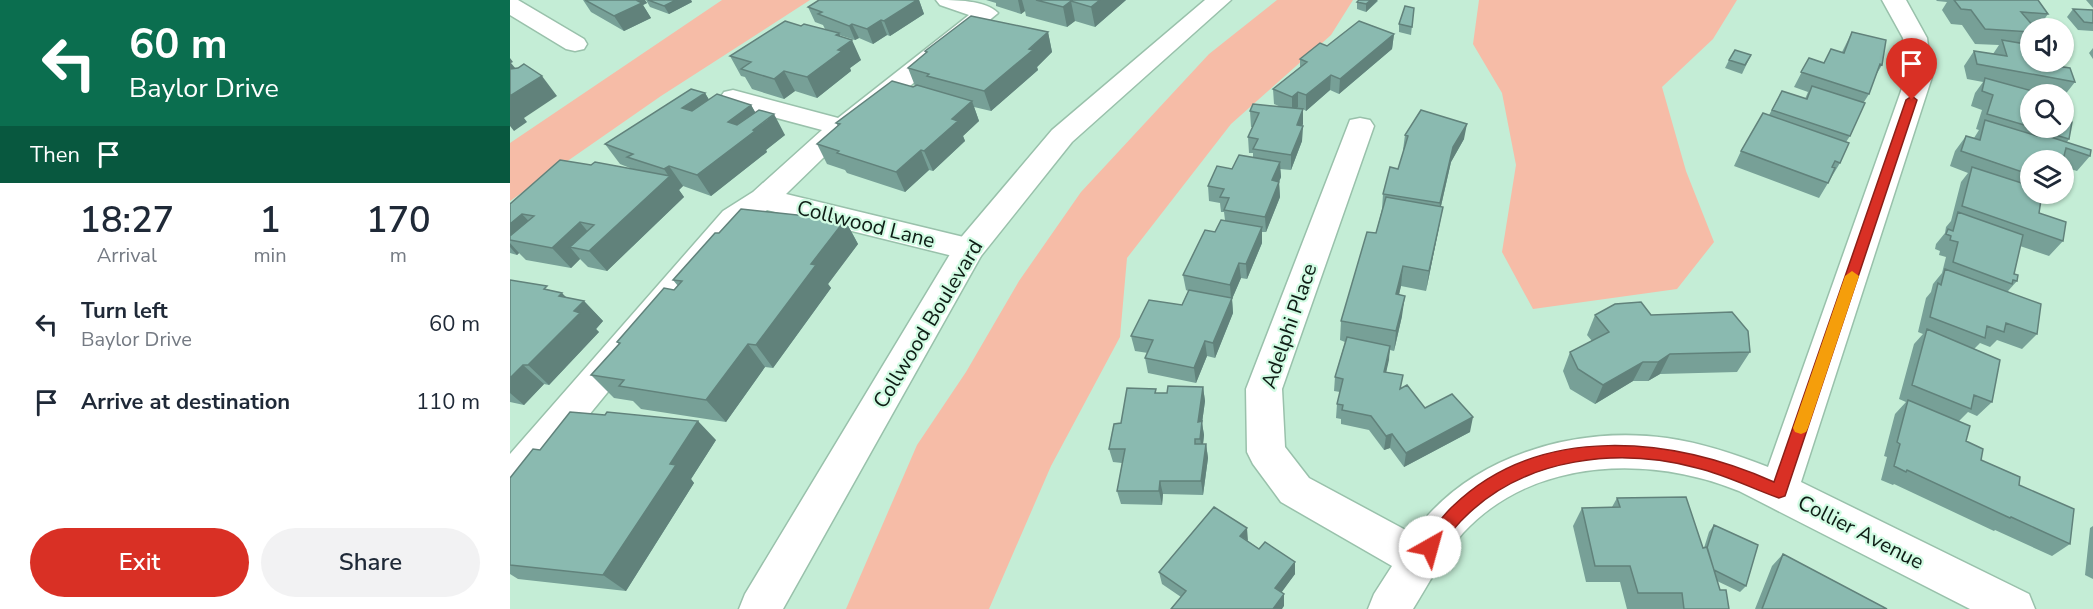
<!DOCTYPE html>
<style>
body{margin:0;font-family:"Nunito Sans",sans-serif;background:#f2f2f3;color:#1f2937;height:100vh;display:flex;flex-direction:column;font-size:22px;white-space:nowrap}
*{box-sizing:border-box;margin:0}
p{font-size:20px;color:#747a83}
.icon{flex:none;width:33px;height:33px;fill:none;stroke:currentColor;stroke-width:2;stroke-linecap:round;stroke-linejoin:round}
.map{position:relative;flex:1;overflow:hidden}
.sheet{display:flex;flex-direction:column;background:#fff;width:510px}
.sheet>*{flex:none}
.top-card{background:#0b6e4f;color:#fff;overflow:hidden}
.tools{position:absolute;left:1510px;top:18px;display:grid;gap:12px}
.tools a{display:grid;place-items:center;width:54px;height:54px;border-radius:50%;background:#fff;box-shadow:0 2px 4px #0004;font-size:30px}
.pin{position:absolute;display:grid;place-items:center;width:51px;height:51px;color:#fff;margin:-62px -26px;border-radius:50% 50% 50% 0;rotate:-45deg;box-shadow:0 0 6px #0007}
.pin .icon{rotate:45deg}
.me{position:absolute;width:66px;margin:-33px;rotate:38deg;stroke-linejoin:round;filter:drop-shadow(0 0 4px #0008)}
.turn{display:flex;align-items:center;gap:21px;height:126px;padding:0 30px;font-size:27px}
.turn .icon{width:78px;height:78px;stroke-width:2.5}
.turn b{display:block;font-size:42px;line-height:51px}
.then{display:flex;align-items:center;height:57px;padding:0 30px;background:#0003;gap:12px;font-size:22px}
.eta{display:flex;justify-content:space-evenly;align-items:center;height:102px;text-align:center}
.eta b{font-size:36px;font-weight:600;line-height:42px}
.primary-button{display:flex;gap:12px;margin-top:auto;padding:12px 30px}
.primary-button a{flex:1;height:69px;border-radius:36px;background:#d93025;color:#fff;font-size:24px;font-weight:600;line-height:69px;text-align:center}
.primary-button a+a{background:#f2f2f3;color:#1f2937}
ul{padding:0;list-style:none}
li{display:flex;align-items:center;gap:18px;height:78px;padding:0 30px}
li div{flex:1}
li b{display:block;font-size:22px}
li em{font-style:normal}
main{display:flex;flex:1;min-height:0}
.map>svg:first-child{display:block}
.green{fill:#f6bca7}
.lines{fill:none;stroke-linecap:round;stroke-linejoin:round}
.minor-casing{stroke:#99c1ab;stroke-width:3}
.major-casing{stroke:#99c1ab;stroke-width:3}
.minor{fill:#fff;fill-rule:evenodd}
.major{fill:#fff;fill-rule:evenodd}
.wall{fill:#77a097}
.shaded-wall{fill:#61827b}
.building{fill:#8abab0;stroke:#61827b;stroke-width:1.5}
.route{fill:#d93025;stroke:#8d1f18;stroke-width:1.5}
.slow{fill:#f59e0b}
.labels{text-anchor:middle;stroke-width:4.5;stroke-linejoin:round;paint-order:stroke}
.street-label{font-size:21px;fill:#0e1d15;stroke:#d1fbe3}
</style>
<main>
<section class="sheet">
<div class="top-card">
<div class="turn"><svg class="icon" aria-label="left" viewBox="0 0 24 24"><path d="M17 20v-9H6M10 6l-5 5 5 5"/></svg><div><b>60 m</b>Baylor Drive</div></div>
<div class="then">Then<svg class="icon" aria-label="arrive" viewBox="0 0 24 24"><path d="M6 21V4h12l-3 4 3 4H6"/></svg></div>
</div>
<div class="eta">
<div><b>18:27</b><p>Arrival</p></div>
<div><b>1</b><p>min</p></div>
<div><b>170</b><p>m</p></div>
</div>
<ul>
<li><svg class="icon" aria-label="left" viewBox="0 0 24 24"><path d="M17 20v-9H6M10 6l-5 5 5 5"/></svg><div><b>Turn left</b><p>Baylor Drive</p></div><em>60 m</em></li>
<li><svg class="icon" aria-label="arrive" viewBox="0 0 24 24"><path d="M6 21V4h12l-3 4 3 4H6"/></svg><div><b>Arrive at destination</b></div><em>110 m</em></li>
</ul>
<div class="primary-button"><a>Exit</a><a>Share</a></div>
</section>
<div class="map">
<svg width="1583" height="609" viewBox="0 0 1583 609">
<rect width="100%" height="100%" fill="#c4edd6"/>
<path class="green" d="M212,0H300L151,96L0,201V143Z
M767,0H843L821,35L721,124L617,258L610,337L541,466L479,609H336L407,445L456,372L509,281L571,192L699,54Z
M969,0H1227L1203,39L1152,87L1176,171L1204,242L1167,289L1023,309L992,252L1006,165L992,93L963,44Z"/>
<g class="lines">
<defs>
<path id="minor" d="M0,0H8L74,39L77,44L74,49L65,51L56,49L0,15Z
M426,0C445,0 476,0 488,13L313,158L276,194L470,241L475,249L470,257L459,260L257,210L235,225L14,494L0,499V454L213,211L243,192L312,130L214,104L210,98L214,92L223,90L328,118L459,15L430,5Z
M1372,0H1396L1417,38L1422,77L1291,482L1519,594L1525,609H1460L1229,491C1139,454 1022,458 953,533C933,556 919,583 903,609H858L864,594L882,566L771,502L743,464L737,452L736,389L840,120L850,118L860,120L864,126L772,389L775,447L799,478L903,534C958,456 1065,425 1157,438C1192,443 1225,454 1258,467L1396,77L1393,38Z"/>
<path id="major" d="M695,0H721L562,142L471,256L273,609H229L235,594L448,241L542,130Z"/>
</defs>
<use href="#minor" class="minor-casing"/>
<use href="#major" class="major-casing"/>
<use href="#minor" class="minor"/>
<use href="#major" class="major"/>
</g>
<path class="wall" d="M73,0H135L137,3L133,5L141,18L114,31L81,12Z
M136,0H181L182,2L159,14L140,7Z
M309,0H409L414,14L380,36L377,35L363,44L349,38L345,40L329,35L351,60L340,68L341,71L307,98L285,91L274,99L242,89L235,77L231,76L220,56L291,26L315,29L313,25L305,22L298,7Z
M476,0H616L585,27L565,21L557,27L516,16L515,11L511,14L486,6V3Z
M1426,0H1528L1538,14L1528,28H1521V43L1520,45L1540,65L1565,82L1554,96V94H1539L1523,91L1521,94L1559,139L1557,142L1580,156L1567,171L1554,167V160H1521V194H1553L1544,203L1531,198L1529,213L1553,241L1539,256L1510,246L1504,274L1507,281L1498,291L1527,334L1512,349L1487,340L1480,347L1470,343L1464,349L1482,402L1467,416L1458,412L1449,421L1456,441L1471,460L1509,485L1560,544L1542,556L1485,530L1484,531L1384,484L1383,485L1371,480L1377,457L1374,456L1385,414L1396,402L1389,399L1404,344L1413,334L1408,332L1416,298L1421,292L1423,284L1432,273L1436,257L1429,255L1430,251L1425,249L1426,244L1435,233L1436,227L1441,221L1451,182L1458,173L1440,166L1445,151L1456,136L1464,138L1469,130L1466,129L1472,110L1461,106L1465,93L1473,82L1457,79L1454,66L1464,51L1483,54L1489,45L1465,44L1452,25L1441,24L1432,10L1437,2L1427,1Z
M1576,0H1583V8Z
M868,1L856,12L847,9V2Z
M904,8L901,35L889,32V24Z
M1563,9L1583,10V31L1568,30L1557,17Z
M538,32L542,52L527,67L528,70L481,111L464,107L469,121L453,136L455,141L423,171L419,170L395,192L337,173L335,170L317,164L307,144L328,126L326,123L405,86L398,68L416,53L415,51Z
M1342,32L1372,65L1366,75L1359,94L1354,102L1340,136L1336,142L1330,163L1309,198L1224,166L1231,151L1259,115L1272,91L1295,99L1298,92L1284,87L1299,58L1314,63L1332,52Z
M884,34L882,49L829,94L820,90L796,111L793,109L792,141L781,170L770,169L771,177L769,182L770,197L756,232H752V243L737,279L731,278L722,299L723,313L705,358L697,356L686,383L638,373L635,358L638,353L625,351L621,336L672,305L678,291L676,290L673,275L705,232L715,220L714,212H711L710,203L699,201L698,186L722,169L743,157V153H739L738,137L743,127H741L740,111L771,107L764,104L763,89L790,67V59L817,46Z
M1583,48V59L1579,53Z
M1241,55L1232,74L1215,68L1219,60Z
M195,93L199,100L241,105L245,112L275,135L256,150L257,152L201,196L173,186L169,190L174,197L97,271L78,267L70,259L61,268L16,260L9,253L7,255L0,253V204L81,165L125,170L110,164L95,144Z
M895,135L954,139L941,162L931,206L929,227L916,291L891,286L889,295L892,316L884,351L880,350L876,372L891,389L915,408L960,432L894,467L880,448L874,450L859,430L831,424V419L826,418L827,404L830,392L824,391L825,377L835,342L830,340L831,321L866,233L872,209L873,194L888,169L894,150H893Z
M335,220L348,244L318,284L321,288L263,368L255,367L216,422L131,409L123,401L104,398L81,375L109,344L107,342L164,290L168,286L163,280L209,233Z
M0,280L40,290L58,298L74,301L93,321L86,329L89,332L39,385L34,384L14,405L0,402Z
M1085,315H1141L1240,352L1227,372L1150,374L1138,381H1123L1085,404L1060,389L1053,371L1060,352L1082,341L1077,335Z
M693,387L695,401L692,423L694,435L693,444H696L698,458L693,495L653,494L652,505L611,504L607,491L612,463L603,462L599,449L611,423L647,393H657Z
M206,440L181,479L184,483L116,591L8,579L0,574V478L30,450Z
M1107,498L1193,548H1194L1199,532L1204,525L1236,586L1230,592L1207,581L1210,590L1219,609H1117L1110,582H1076L1063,526L1072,508L1102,507Z
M1583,526V579L1575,575L1580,528Z
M738,541L785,574L771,592L774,594V606L671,597L652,584L649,572Z
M1273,554L1377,609H1245L1262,566Z"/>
<path class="shaded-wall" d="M119,0H135L137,3L133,5L141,18L114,31L104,16Z
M166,0H181L182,2L159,14L154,6Z
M407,0H409L414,14L380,36L374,21Z
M508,0H512L515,11L511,14Z
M590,0H616L585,27L581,7Z
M861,0H868L856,12V4Z
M561,1L565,21L557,27L553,7Z
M371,20L377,35L363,44L357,29Z
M342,24L349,38L345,40L339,26Z
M538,32L542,52L527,67L528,70L481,111L474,91Z
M329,33L334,46L342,40L351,60L340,68L341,71L307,98L297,77L326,35Z
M884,34L882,49L829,94L830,79Z
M0,58L3,62L1,63L6,69L0,72Z
M274,71L285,91L274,99L264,79Z
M821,75L820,90L796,111V95Z
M32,76L47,96L14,118L17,122L4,131L0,126V96Z
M788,92V107L782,112V97Z
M195,93L207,113L185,129L172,108Z
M462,101L469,121L453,136L455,141L423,171L414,151L442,119Z
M241,105L252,124L264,114L275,135L256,150L257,152L201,196L187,175L218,122Z
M793,109V124L787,140V125Z
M957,124L954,139L941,162L928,219L930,203L943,147Z
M793,126L792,141L781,170V155Z
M411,150L419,170L395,192L386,172Z
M770,162L771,177L763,196L762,180Z
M159,166L173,186L169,190L174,197L97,271L79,251L159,177L154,169Z
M769,182L770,197L756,232L755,217Z
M933,207L929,227L916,291L919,271Z
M12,214L31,234L0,240V224Z
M335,220L348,244L318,284L321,288L263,368L246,345L301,264Z
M70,222L87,243L60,247L70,259L61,268L42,248Z
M752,227V243L737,279L736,264Z
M0,243L9,253L7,255L0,247Z
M729,263L731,278L722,299L723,313L705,358L703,343L721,299L720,285Z
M893,266L891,286L884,314L886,294Z
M52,293L67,308L74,301L93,321L86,329L89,332L39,385L18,365L49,296Z
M895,296L892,316L884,351L886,331Z
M695,341L697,356L686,383L684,368Z
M238,344L255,367L216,422L196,400Z
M880,346L879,360L873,386L874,372Z
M1160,354L1150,374L1138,381L1148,362Z
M1133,362L1123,381L1085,404L1093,385Z
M13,365L34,384L14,405L0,393V378Z
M693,387L695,401L692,423L694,435L692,453L688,422Z
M963,417L960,432L894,467L896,453Z
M188,421L206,440L181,479L184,483L116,591L93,575L160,464Z
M882,434L880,448L874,450L876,436Z
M696,444L698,458L693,495L691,481Z
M650,481L653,494L652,505L649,491Z
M737,528L738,541L730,536Z
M785,562V574L766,600L765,588Z
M774,594V606L772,609H763Z"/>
<path class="building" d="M75,0H126L132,3L104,16Z
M138,0H166L154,6Z
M309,0H407L374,21L371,20L357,29L342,24L339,26L308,14L312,12L298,7Z
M526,0H590L581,7L561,1L553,7Z
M849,0H861L856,4L847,2Z
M1444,0H1528L1538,14L1511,12L1525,28H1521V32L1475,29L1461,10L1451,9Z
M895,6L904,8L902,27L889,24Z
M1563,9L1583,10V23L1574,22Z
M461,16L538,32L519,49L523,50L474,91L417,76L419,74L398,68L417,52L415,51Z
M275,21L291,26L294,24L329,33L326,35L342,40L328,50L332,51L297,77L274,71L264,79L231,69L241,62L220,56Z
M849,21L884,34L830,79L821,75L796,95L788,92L782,97L763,89L797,62L790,59L810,43L817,46Z
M1342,32L1376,40L1372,65L1370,64L1359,94L1291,72L1299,58L1314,63L1321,49L1334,53Z
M1492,40L1521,45V62H1539L1540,65L1560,68L1565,82L1467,64L1464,51L1497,56Z
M1225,50L1241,55L1235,65L1219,60Z
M14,64L32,76L0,96V69L8,68Z
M1475,78L1533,94H1521V127L1477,114L1483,95L1472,91Z
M382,81L403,87L407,85L462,101L442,119L448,121L414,151L411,150L386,172L327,153L329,151L307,144L330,124L326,123Z
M1302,86L1355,103L1340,136L1262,110L1272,91L1297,99Z
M181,89L195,93L172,108L182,111L207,94L241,105L218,122L227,125L249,110L264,114L243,130L245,131L187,175L159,166L154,169L117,157L123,154L95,144Z
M743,104L793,109L787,125L793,126L781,155L743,149L748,139L738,137L749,113L740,111Z
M911,110L957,124L943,147L930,203L873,194L880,167L888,169L898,136L895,135Z
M1253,113L1339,143L1330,163L1325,161L1322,167L1325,168L1318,183L1231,151Z
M1475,120L1527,136L1528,133L1581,150L1580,156L1556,148L1553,160H1521V175L1451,151L1456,136L1470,140Z
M1554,120L1562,122L1559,139L1522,128H1554Z
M729,155L770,162L762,180L769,182L755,217L714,210L719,198L710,197L714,189L698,186L707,166L722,169Z
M50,160L81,165L85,162L160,176L79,251L60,247L84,225L70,222L42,248L0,240V236L24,216L12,214L0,224V204Z
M1462,167L1521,186V194H1532L1529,213L1556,222L1553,241L1452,206Z
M1554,170L1560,172L1557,188L1554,187Z
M876,197L933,207L919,271L893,266L886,294L895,296L886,331L831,321L857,232L866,233Z
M231,209L335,220L301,264L306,265L246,345L238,344L196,400L109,386L114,380L81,375L110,343L107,342L154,288L164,290L172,281L163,280L205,233H209Z
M1448,212L1513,235L1504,274L1508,275L1507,281L1503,280L1502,284L1443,262L1448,242L1440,240L1441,236L1436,234L1438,229L1443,231Z
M711,220L752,227L736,264L729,263L720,285L673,275L695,230L705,232Z
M1435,269L1531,304L1527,334L1496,323L1494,332L1477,326L1475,338L1420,317L1428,283L1431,285Z
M0,280L37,286L34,289L52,293L49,296L74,301L64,311L70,313L18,365H13L0,378Z
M679,290L722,298L703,343L695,341L684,368L635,358L643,340L621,336L639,300L672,305Z
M1131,302L1141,315L1222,312L1238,331L1240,352L1160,354L1148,362H1133L1093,385L1068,369L1060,352L1099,332L1085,315L1105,304Z
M1417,329L1490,360L1482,402L1464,395L1461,409L1402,385Z
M837,337L880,346L874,372L893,375L890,389L897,385L915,408L942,394L963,417L896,453L882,434L876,436L861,416L832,410L833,405L827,404L833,379L825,377Z
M658,386L693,387L688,422L692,421L690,439H685V444H696L691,481H650L649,491H607L615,449H599L604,424L611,423L617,388L646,389L645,393H657Z
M1398,400L1460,426L1456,441L1473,449L1471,460L1510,477L1509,485L1564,509L1560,544L1501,517L1500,518L1397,470L1396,472L1384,466L1390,444L1387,442Z
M60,412L95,415L97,412L188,421L160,464L166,465L93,575L0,565V478L23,449L30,450Z
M1176,497L1193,548L1197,547L1210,590H1216L1219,609H1174L1172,593H1128L1120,566H1085L1072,508L1110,507L1107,498Z
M704,507L737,528L730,536L749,549L755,542L785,562L765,588L774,594L763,609H661L676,591L649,572Z
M1204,525L1248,545L1236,586L1204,570L1197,548Z
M1273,554L1377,609H1252Z"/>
<path class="route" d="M1402,96L1407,100L1275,496L1269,498C1241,488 1216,475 1187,468C1109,447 1015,457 955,517C944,527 935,541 926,552L920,555L914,552L911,547L914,541C923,530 932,516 943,506C1030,422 1163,437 1264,482L1396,100Z"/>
<path class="slow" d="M1342,271L1349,276L1298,428L1296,432L1291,434L1285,432L1283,428L1335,276Z"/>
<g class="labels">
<g class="street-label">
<text transform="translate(356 224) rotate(14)" y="7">Collwood Lane</text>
<text transform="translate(418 324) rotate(-59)" y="7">Collwood Boulevard</text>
<text transform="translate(779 326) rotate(-71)" y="7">Adelphi Place</text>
<text transform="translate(1351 532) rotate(27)" y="7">Collier Avenue</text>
</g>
</g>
</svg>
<div class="tools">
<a><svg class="icon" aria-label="sound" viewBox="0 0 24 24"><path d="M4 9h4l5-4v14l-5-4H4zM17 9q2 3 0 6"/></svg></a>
<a><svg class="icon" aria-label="search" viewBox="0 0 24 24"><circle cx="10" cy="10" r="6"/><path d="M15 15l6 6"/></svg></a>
<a><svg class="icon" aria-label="layers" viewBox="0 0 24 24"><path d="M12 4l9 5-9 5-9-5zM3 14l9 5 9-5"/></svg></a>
</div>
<div class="pin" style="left:1402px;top:100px;background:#d93025"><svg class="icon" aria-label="arrive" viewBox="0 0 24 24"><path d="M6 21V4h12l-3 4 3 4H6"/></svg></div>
<svg class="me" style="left:920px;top:547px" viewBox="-20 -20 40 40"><circle r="19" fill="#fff"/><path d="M0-13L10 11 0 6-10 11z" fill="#d93025"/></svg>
</div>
</main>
